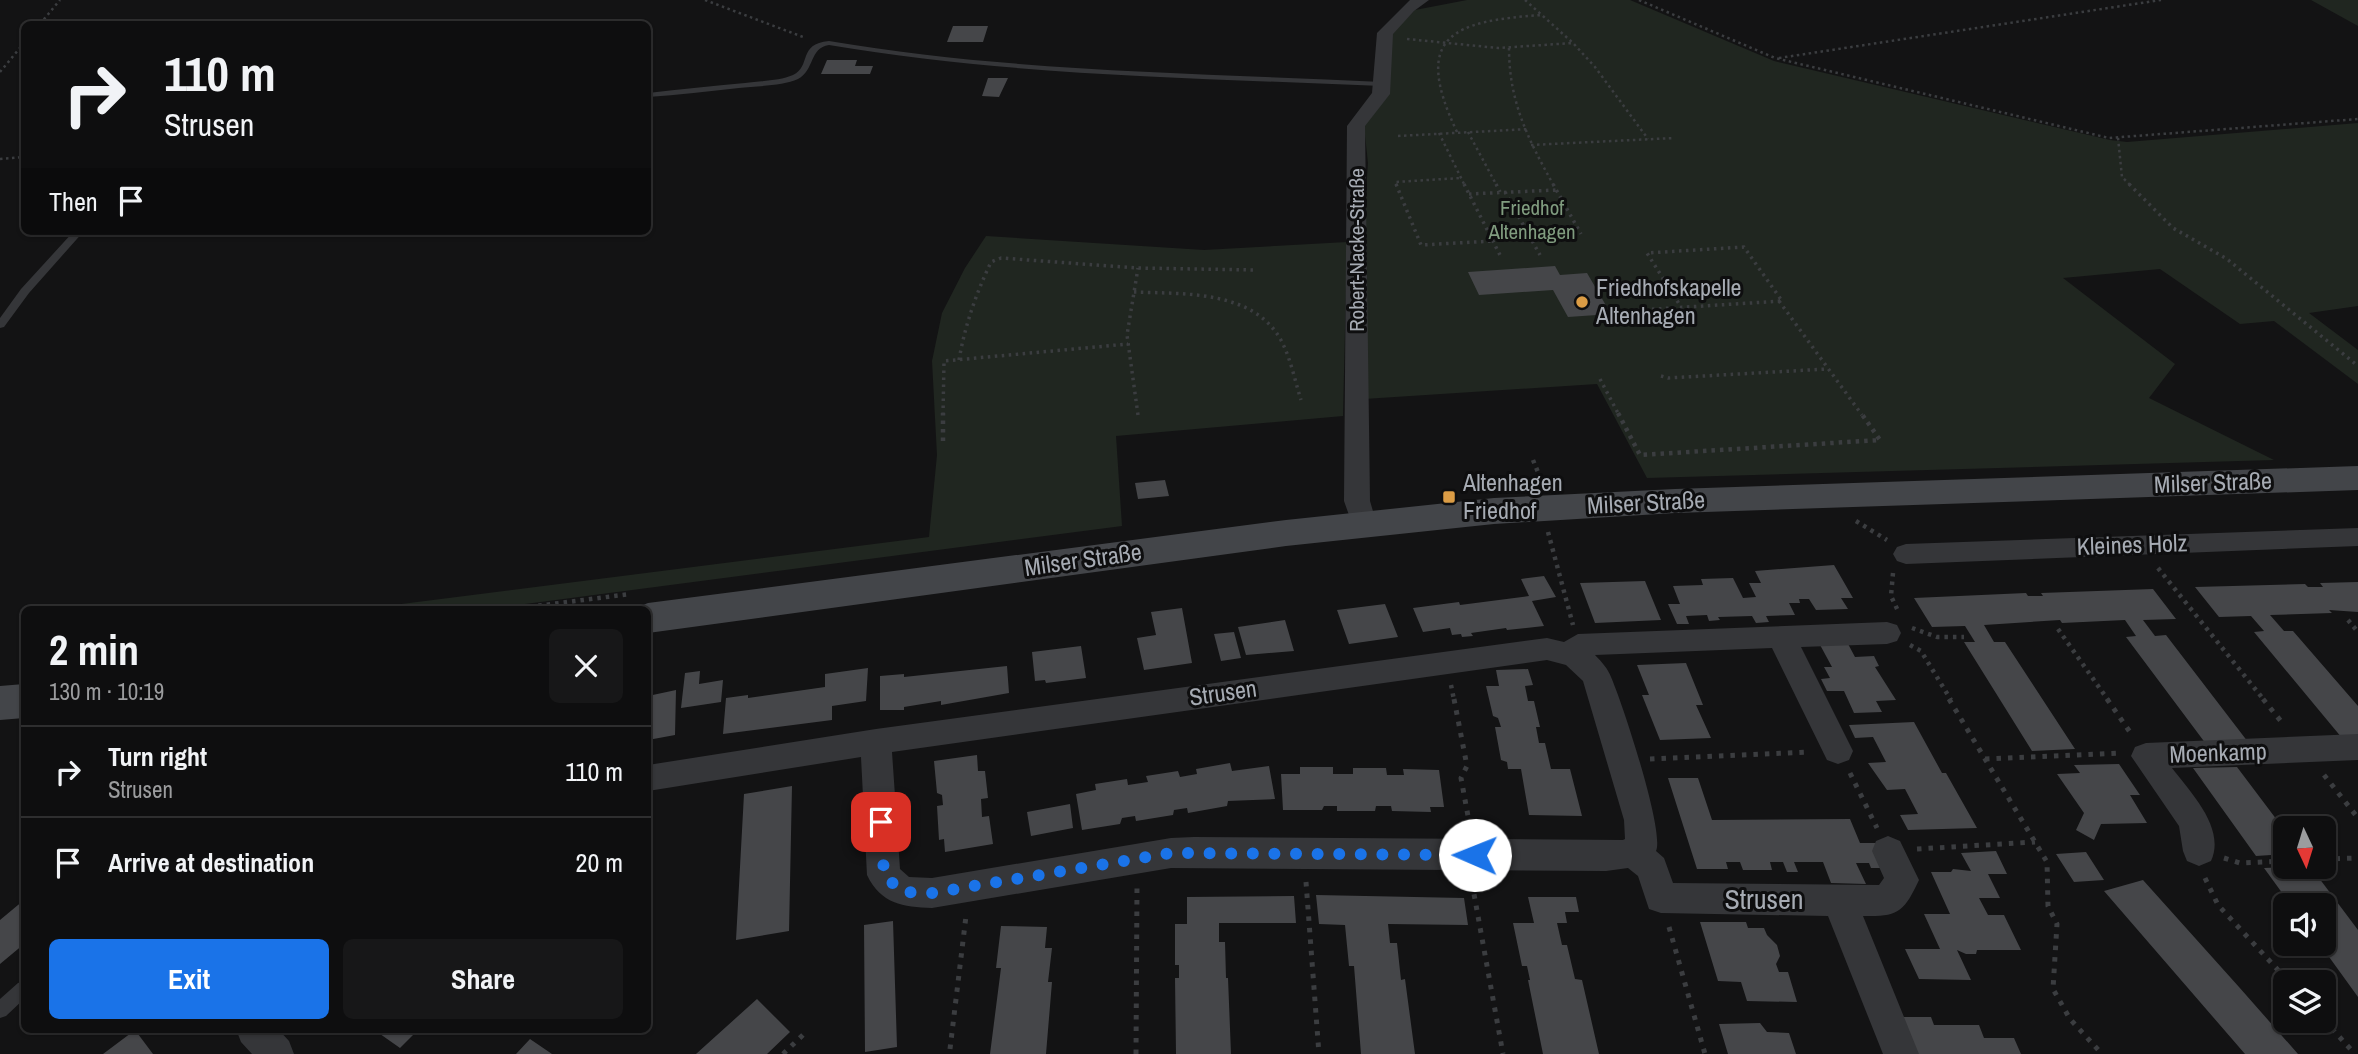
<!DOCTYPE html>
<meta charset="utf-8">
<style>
body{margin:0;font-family:"Archivo Narrow",sans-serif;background:#171718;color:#f1f3f6;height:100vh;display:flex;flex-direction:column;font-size:26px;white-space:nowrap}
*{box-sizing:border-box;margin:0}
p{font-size:23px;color:#9b9c9e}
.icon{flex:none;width:38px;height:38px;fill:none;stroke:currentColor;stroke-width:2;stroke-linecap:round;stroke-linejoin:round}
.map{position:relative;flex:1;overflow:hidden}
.panel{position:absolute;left:21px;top:606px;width:630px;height:427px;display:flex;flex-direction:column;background:#0e0e0f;border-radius:10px;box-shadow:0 2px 5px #0004,0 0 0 2px #2e2e2f}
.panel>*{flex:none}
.banner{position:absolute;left:21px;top:21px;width:630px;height:214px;border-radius:10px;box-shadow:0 2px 5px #0004,0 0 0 2px #2e2e2f;background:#0e0e0f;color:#f1f3f6;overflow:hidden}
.needle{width:46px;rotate:176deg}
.controls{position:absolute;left:2273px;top:816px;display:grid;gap:14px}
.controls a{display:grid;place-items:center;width:63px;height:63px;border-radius:10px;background:#0e0e0f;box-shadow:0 2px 5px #0004,0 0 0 2px #2e2e2f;font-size:35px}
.pin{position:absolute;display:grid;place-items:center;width:60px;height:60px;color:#fff;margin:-30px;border-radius:14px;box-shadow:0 4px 10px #0006}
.me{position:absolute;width:77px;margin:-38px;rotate:271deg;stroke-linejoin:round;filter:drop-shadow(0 0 5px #0008)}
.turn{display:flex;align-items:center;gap:24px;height:147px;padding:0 28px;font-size:32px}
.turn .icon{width:91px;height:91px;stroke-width:2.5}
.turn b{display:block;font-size:49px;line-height:60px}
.then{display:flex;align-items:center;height:66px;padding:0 28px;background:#0003;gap:14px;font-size:26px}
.round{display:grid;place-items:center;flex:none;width:74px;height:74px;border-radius:10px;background:#171718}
.head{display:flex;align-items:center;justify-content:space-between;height:119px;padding:0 28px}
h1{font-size:42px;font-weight:700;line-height:52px}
.primary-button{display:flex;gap:14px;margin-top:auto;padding:14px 28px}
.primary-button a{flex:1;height:80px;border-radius:10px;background:#1a73e8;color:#fff;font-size:28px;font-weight:700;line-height:80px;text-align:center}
.primary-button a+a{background:#171718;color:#f1f3f6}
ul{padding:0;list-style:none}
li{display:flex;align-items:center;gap:21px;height:91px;padding:0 28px;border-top:2px solid #2e2e2f}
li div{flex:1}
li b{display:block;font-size:26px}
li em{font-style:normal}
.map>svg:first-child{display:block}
.green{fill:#202620}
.building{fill:#454649}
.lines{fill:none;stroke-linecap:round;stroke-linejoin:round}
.path-far3{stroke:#3b3d40;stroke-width:2.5;stroke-dasharray:2.5 3.5;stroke-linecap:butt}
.path-far2{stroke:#3b3d40;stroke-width:3.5;stroke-dasharray:2.5 4.5;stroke-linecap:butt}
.path-far1{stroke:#3b3d40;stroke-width:4.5;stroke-dasharray:3.5 5;stroke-linecap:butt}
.path{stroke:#3b3d40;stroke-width:5;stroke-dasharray:4.5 7;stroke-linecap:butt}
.lane{fill:#353639;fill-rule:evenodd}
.street{fill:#353639;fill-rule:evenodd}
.secondary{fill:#434549;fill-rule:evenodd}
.route{stroke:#1a73e8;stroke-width:12;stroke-dasharray:0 21.6}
.poi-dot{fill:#db9c45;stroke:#0e0e0f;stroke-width:2.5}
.labels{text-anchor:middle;stroke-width:6;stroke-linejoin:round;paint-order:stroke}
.far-park-label{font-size:21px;fill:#809c7f;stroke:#0e0e0f}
.far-street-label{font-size:21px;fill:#a6abb3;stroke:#0e0e0f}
.poi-label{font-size:24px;fill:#a6abb3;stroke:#0e0e0f;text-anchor:start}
.street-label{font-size:24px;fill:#a6abb3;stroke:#0e0e0f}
.near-street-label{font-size:28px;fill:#a6abb3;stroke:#0e0e0f}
</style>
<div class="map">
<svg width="2358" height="1054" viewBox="0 0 2358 1054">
<rect width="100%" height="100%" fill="#131314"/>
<path class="green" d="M1467,0H1630L1774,61L2110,140L2127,142L2358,123V306L2309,313L2358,350V384L2274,321L2240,324L2160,269L2063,278L2175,364L2149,398L2274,460L1647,478L1597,384L1364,399L1365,207L1368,163L1364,125L1391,33L1415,10Z
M2311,0H2358V26Z
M986,236L1204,250L1347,242L1343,416L1116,436L1122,526L486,609H362L929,537L937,455L932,361L942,313L965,268Z"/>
<path class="building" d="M953,26H988L983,42H947Z
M827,60H857L855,66H873L870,74H821Z
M988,78H1008L999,97L982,96Z
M1555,266L1560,275L1587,273L1611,314L1568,317L1553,290L1479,295L1468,272Z
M1165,480L1169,496L1138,499L1135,483Z
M1834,565L1853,598H1841L1848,609L1816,610L1809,599H1799L1800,603H1789L1795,615L1766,616L1769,622L1756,623L1752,616L1718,617L1720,620L1709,621L1707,615L1686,616L1689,624H1677L1668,604H1680L1673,586L1703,585L1701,579L1733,578L1743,598L1756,597L1749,583H1761L1755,571Z
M1544,576L1556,597L1532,601L1544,626L1507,630L1506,628L1471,633L1473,636L1462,637L1461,634L1452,635L1450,628L1423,632L1413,608L1459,602L1460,605L1529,596L1521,579Z
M1645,581L1661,620L1595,623L1580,583Z
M2358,582V612L2329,610L2332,613L2270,615L2284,631H2293L2358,706V737L2342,738L2254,632L2264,631L2251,616L2219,617L2195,587L2305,584L2308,587H2323L2320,583Z
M2153,589L2176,619L2143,620L2155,636L2166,635L2248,742L2206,744L2126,637L2136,636L2125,620L2062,623L2060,620L1984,625L1994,642H2005L2075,749L2032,751L1964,642H1975L1965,626L1932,627L1914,598L2026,593L2028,596H2043L2041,593Z
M1385,604L1398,637L1349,644L1337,610Z
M1182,608L1192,663L1144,670L1137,638L1156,635L1151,612Z
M1285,620L1294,651L1246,655L1238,627Z
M1234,632L1241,658L1221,661L1214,634Z
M1847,642L1855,657L1874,656L1879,666L1875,667L1896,700L1876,701L1882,712L1854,713L1844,691H1827L1821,679L1830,678L1824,667H1832L1819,643Z
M1081,646L1086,678L1046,683L1045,680L1035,681L1032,652Z
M1686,663L1703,705H1696L1711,738L1660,740L1642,695H1649L1637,665Z
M1007,666L1009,693L941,705V701L904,707V710H880V676L904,674V677Z
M868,668L866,701L832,706V720L723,734L726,698L748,695V698L825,687V674Z
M1528,669L1533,685L1525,686L1528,701H1534L1540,727H1536L1539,743H1545L1551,769H1570L1582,816L1529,815L1521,769H1508L1507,762L1501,760L1495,727H1501L1498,718L1493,716L1486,686H1499L1496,670Z
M700,671L699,684L723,680L721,702L681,708L685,673Z
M676,690L675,735L648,740V696Z
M1914,722L1942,773H1946L1977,828L1908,830L1900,815L1918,814L1905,789L1887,790L1868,763L1886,762L1873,737L1855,738L1849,725Z
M977,755L978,771H985L988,798L981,799L982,817L989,816L993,844L945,852L944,839L939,840L937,806L943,805L942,795L937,793L934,761Z
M1230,763L1232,771L1269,766L1275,799L1228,801L1227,806L1188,813L1187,808L1174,810L1173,815L1136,821L1135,816L1122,818L1120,824L1082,830L1076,794L1096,790L1095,784L1127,779L1128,785L1148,782L1146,776L1178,771L1180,777L1197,774L1196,769Z
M2119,764L2140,795H2130L2147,823L2101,824L2094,840L2076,830L2084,813L2057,774L2080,773L2074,765Z
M1300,767H1333V774H1353V768H1386L1387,775H1404L1403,769L1439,770L1444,807H1430L1431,812L1392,811L1391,806H1376L1375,811H1337V806H1324L1322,810H1283L1281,774H1300Z
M2237,767L2286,832V854L2256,856L2193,768Z
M1668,778H1698L1712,820L1850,819L1860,843H1877L1888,868H1871L1869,863H1856L1866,884L1831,883L1823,862H1794L1798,872H1787L1783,862H1770L1772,870H1743L1740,862H1726L1728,869H1697Z
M792,786L789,931L736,940L744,794Z
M1070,804L1073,828L1031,836L1027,812Z
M1996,851L2007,874H1988L2000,898H1979L1988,915H2004L2021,950H1977L1976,954H1966L1957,950L1971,980L1919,979L1905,949H1940L1924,914H1950L1931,872H1951L1953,869L1971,871L1961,853Z
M2086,852L2104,880L2074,882L2056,854Z
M2310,866L2358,930V997L2319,943H2324V905H2291L2264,868Z
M2143,880L2239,987L2298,1054H2245L2104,891Z
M1316,895L1464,898L1468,925L1388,924L1390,943H1397L1401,980L1405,979L1415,1054H1361L1354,966H1349L1345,925L1319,924Z
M1294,896L1296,923H1219V942H1225L1226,978H1228L1231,1054H1176L1175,978H1179V965H1175V924H1187V897Z
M1528,897H1576L1579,912H1565L1567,923H1557L1562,945H1567L1575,979L1582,980L1599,1054H1543L1528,980H1530L1527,966H1522L1513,923H1534Z
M24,900V944L0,964V920Z
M893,921L897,1047L865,1052L864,925Z
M1700,922H1746L1748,928H1764L1767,935L1777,945L1780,956L1776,964L1779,972H1788L1797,1002L1747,1001L1741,982L1718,981Z
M1001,926L1047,927L1045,948H1052L1048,982H1052L1046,1054H990L1001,968H996Z
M757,999L790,1032L767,1054H696Z
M1899,1017H1931L1934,1025H1979L1984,1038H2014L2021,1054H1913Z
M1760,1023L1767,1032L1789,1033L1796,1054H1728L1719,1024Z
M373,1029H419L400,1048Z
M135,1030L153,1054H103Z
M530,1039L552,1054H516Z"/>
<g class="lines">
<path class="path-far3" d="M705,0L803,37
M1525,0L1573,43L1595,67L1648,139
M1639,0L1775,58L2109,138L2358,119
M40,24L60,0
M1407,39L1498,48L1573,43
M1509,48C1509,102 1528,139 1554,186
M1779,58L2161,0
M0,72L24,43
M1457,132C1411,35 1453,21 1542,15
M1468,132L1497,186
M1439,133L1465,186
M1398,136L1529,129
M2118,138L2122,177L2131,186
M1531,145L1674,138
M0,159L24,157
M1397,186L1395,182L1461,178"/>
<path class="path-far2" d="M1396,184L1421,245L1493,241
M1464,184L1501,257
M1496,184L1500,192
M1553,184L1581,234
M2129,184L2173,228L2227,259L2358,366
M1505,192L1540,255
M1469,194L1556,190
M1134,292C1185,294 1255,290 1282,342C1291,360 1295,381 1301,400
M1779,301L1862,415
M1624,311L1782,301L1744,247L1647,253L1681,307
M959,360C965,325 976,294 991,262L1001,258L1138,268L1255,270
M1661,376L1668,378L1827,369
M1600,379L1619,415
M943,415L944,361L1128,344
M1138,415L1127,335L1138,268"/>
<path class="path-far1" d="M1618,413L1640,455L1880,440L1861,413
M943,441V413
M1533,460L1542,482
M1856,521L1887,540
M1548,532L1573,625
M2158,568L2264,700
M1893,573L1891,596L1898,611
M513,609L630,594
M2348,620L2358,632
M1912,628L1937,637H1964
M2058,629L2108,700
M1910,645L1921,651L1951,700
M1451,685L1454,700"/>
<path class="path" d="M1454,699L1467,766L1461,778L1470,827
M1949,699L2047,862L2048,906L2057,924L2053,989L2070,1019L2102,1054
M2107,699L2132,735
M2263,699L2284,725
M1650,759L1809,752
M1985,759L2121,753
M1850,773L1877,828
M2324,775L2358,818
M1917,849L2035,842
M2224,858L2240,863L2286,861
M2324,859L2358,858
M2205,878L2218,905L2289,982
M1306,882L1319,1054
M1472,883L1503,1054
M1669,927L1705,1054
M2324,1020L2355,1054
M950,1049L966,916
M783,1054L805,1033
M1136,1054L1137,885"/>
<path class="lane" d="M829,41C1011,72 1198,73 1382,82L1386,84L1382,86C1198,78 1011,76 829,45C809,48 815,70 798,79C783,86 756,86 739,88C709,91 678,95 648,97V93C680,89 713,86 745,83C759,81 779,81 793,75C812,66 797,44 829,41Z
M74,231H84L29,293L4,327L0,328V318L21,289Z
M24,981V999L6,1016L0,1018V999L18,983Z"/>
<path class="street" d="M1410,0H1429L1414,11L1393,34L1390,94L1365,126L1370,501L1377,525L1373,532L1364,534L1355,532L1344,501L1347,126L1372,93L1377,33Z
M2358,528V546L1906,564L1897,561L1893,554L1897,547L1906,544Z
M1887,622L1897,625L1901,633L1897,641L1887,644L1801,647L1853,751L1849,760L1838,764L1827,760L1772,648L1595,655C1602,662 1608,669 1611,677C1622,702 1665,832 1656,851L1664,858L1673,883L1879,885L1884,878L1872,851L1876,841L1888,836L1900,841L1919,880C1904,912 1898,917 1863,916L1919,1054H1883L1828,916L1661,913L1649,909L1638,876L1628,868L1606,871L1171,868L932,908C903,907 881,904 867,875L861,757L648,791V765L876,729L1547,638L1564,642L1578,634ZM1547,660L1566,665L1583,681L1624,820L1625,839L1623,840L1194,837L1171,838L932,878L909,877L900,869L892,752Z
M2358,734V760L2172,768C2191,793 2226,828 2211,861L2199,866L2187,861L2183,851L2179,826L2131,756L2135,747L2146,743Z
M236,1029H278L289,1041L294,1054H252L241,1042Z"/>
<path class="secondary" d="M2358,466V490L1675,513L1494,524L1286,546L648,633V609H633L648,603L1286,520L1494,498L1675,489Z
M24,684V718L0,720V686Z"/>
</g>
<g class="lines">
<path class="route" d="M881,822L884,875L902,892L932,893L1171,853L1475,855"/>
</g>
<g class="poi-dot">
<circle cx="1582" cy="302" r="7"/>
<rect x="1442" y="490" width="14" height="14" rx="3.5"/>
</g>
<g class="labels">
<g class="far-park-label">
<text x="1532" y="215">Friedhof<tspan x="1532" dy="24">Altenhagen</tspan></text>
</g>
<g class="far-street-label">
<text transform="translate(1357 250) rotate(-90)" y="7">Robert-Nacke-Straße</text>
</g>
<g class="poi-label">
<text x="1596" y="296">Friedhofskapelle<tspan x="1596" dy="28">Altenhagen</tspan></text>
<text x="1463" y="491">Altenhagen<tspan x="1463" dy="28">Friedhof</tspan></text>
</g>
<g class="street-label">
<text transform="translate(2213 483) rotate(-2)" y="8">Milser Straße</text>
<text transform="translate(1646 503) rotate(-3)" y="8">Milser Straße</text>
<text transform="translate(2132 545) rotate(-2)" y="8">Kleines Holz</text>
<text transform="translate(1083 560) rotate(-8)" y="8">Milser Straße</text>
<text transform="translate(1223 693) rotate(-8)" y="8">Strusen</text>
<text transform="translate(2218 753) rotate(-2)" y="8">Moenkamp</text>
</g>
<g class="near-street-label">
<text x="1764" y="909">Strusen</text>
</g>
</g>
</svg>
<div class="controls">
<a><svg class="needle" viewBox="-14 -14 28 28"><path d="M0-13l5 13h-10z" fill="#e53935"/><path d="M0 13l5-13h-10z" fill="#9b9c9e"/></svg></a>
<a><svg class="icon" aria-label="sound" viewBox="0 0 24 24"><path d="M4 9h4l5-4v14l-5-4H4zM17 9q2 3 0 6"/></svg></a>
<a><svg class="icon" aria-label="layers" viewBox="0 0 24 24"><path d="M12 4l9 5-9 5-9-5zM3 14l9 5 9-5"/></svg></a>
</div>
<div class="pin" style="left:881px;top:822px;background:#d93025"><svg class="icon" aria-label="arrive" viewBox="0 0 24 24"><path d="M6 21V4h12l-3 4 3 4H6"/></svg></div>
<svg class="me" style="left:1475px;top:855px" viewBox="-20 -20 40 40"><circle r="19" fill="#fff"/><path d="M0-13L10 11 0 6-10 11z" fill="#1a73e8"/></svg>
<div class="banner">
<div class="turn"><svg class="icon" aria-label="right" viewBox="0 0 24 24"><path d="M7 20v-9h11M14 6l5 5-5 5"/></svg><div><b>110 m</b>Strusen</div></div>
<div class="then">Then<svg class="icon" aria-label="arrive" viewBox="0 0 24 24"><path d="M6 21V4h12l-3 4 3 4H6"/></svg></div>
</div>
<section class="panel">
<div class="head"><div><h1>2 min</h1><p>130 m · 10:19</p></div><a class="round"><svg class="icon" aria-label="close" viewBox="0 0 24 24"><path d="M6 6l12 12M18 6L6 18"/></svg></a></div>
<ul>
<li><svg class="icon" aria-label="right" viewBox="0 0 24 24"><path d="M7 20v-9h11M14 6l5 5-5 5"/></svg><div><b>Turn right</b><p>Strusen</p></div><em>110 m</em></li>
<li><svg class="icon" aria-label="arrive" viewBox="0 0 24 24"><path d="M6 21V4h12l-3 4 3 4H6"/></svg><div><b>Arrive at destination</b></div><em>20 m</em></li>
</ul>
<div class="primary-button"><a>Exit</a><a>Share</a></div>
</section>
</div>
